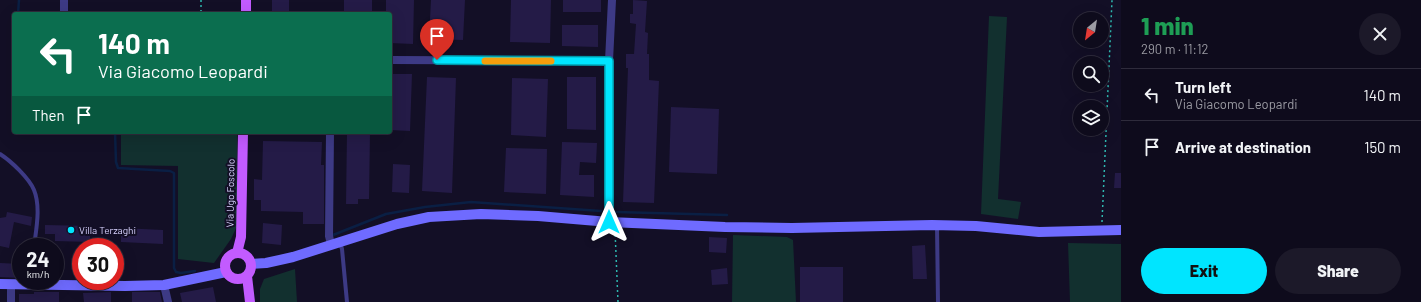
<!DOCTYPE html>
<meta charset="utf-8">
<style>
body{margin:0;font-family:Barlow,sans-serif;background:#1c1929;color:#f1f3f6;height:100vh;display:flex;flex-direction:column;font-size:15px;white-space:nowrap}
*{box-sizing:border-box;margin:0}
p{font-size:13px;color:#9b9ba3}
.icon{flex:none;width:22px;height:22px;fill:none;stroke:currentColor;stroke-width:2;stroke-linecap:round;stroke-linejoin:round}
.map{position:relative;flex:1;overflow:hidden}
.sheet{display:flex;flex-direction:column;background:#0e0b1c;width:300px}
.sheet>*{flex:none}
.top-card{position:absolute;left:12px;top:12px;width:380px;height:122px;border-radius:4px;box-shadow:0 4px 16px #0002,0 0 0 1px #2e2b3b;background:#0b6e4f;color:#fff;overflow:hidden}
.needle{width:26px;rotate:210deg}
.fabs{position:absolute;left:1073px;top:12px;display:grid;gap:8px}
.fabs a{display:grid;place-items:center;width:36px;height:36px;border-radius:50%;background:#0e0b1c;box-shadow:0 4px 16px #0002,0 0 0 1px #2e2b3b;font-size:20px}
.speed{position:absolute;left:12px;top:238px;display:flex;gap:8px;font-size:20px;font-weight:700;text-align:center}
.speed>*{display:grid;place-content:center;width:52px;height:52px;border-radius:50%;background:#0e0b1c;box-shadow:0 4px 16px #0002,0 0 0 1px #2e2b3b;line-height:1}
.speed small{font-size:10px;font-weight:400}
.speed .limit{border:6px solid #d22;background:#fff;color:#111}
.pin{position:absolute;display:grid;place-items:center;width:34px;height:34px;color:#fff;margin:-41px -17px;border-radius:50% 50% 50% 0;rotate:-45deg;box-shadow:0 0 4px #0007}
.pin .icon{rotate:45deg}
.me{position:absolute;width:44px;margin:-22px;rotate:0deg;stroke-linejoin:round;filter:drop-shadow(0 0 3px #0008)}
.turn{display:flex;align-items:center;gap:14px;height:84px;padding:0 20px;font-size:18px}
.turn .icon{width:52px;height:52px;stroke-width:2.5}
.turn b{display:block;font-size:28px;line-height:34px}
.then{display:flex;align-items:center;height:38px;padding:0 20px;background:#0003;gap:8px;font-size:15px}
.round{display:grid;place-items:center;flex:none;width:42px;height:42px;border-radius:21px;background:#1c1929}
.head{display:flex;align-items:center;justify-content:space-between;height:68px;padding:0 20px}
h1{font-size:24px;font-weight:800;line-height:30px;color:#1e9e55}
.primary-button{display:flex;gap:8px;margin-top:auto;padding:8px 20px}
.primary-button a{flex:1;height:46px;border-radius:24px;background:#00e5ff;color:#111;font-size:16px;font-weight:800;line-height:46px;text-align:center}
.primary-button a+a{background:#1c1929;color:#f1f3f6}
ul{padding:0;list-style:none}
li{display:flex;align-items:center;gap:12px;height:52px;padding:0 20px;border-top:1px solid #2e2b3b}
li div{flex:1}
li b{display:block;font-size:15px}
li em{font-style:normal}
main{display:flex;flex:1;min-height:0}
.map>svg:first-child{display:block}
.green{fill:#12302f}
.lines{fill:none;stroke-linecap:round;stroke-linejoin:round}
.stream{stroke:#0a1f44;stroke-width:2.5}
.building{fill:#241b47}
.path{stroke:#2fb8b0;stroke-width:1.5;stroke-dasharray:2 3;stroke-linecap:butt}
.lane{stroke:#3d3a85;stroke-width:4}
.street{stroke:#3d3a85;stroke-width:8}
.secondary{stroke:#6f6bff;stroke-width:10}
.primary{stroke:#c25bff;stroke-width:10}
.route-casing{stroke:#0095a6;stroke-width:10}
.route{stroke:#00e5ff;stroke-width:7}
.slow{stroke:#f59e0b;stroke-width:7}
.poi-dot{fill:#00e5ff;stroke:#130f26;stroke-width:1.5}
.labels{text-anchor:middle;stroke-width:4;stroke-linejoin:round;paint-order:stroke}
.street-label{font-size:10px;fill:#d9d4ff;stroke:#130f26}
.poi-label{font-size:10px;fill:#d9d4ff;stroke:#130f26;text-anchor:start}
</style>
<main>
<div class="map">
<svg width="1121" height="302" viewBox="0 0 1121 302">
<rect width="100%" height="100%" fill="#130f26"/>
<path class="green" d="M989,16L1007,17L998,199L1021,202L1018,219L981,214Z
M121,132H237V226L231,239L214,263L178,259V166L121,165Z
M733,235L787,237L793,240L796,302H732Z
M1068,243L1121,244V302H1070Z
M295,269L297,302H260V289L264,279Z"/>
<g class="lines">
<path class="stream" d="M18,14L19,0
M115,132L116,162L118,168L170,171L174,173V268L176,272L181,273L195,271
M616,212L727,215
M333,235L386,214L425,207L471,202L601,211"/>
</g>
<path class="building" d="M272,0H289V11H272Z
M344,0H372V14H344Z
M386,0H414L413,44L390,43V14H386Z
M431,0H465L463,40L429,39Z
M511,0H551L550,43L510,42Z
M563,0H601V12H563Z
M633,0L647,1L645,32L648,33L647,54H649V80L659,81L654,203L623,202L628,68H626V54H634L636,24L630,23V14H633Z
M562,25H598V47L562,46Z
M390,74H412L410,131L390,130Z
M427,77L456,78L452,193L422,191Z
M567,77H596V130L567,129Z
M512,78L548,79L546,137L511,135Z
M671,107L719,109L717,174L669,172Z
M347,132H370L369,199H358V204H346Z
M263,141L322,142L321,165H324V224H303V212L261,211V200H254V179L262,180Z
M562,142L597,143L596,163L580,162L579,175H594V197L560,195Z
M506,148L547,149L546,194L504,192Z
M393,164L410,165L409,193L392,192Z
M1115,173H1121V188H1114Z
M7,212L32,217L31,226L14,222L9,248L0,246V218L6,217Z
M263,223L282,225L281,245L262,243Z
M45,225L90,226V242L55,241V234H45Z
M121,228L163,230V244L121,242Z
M709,237L727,238L726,253L709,252Z
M925,245L927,279H913L912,246Z
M0,263L21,264V278L0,277Z
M800,267H843V302H800Z
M727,268L728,284L712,285L711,270Z
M213,287L216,302H182L180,293Z
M34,292H59V302H19V294H34Z
M111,292V302H84L83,293Z
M132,292H160L162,302H132Z"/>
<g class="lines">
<path class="path" d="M201,0V14
M1102,222L1112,0
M615,230L618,302"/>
<path class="lane" d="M0,154C11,161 29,178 34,190C41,207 36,230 34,247
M937,225L938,302
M340,243L342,249L347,302"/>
<path class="street" d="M64,0V14
M390,60L609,61
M330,132L329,236L331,244
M609,222V61L612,0
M164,285L168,302
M11,302V284"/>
<path class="secondary" d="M251,264L266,263L293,257L397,224L429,217L481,214L538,216L609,222L725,227L792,228L932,225L976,226L1039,232L1121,230
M0,284L125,286L164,285L226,272"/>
<path class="primary" d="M246,0V14
M225 266a13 13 0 1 1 26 0a13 13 0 1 1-26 0Z
M237,253L241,237L243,132
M247,276L250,302"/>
</g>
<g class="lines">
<defs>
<path id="route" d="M437,60L609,61V222"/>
</defs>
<use href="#route" class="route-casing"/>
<use href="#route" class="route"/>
<path class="slow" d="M485,61H551"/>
</g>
<circle class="poi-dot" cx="71" cy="230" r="4"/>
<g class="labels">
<g class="street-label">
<text transform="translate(230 193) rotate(-89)" y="4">Via Ugo Foscolo</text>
</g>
<g class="poi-label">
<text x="79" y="234">Villa Terzaghi</text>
</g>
</g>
</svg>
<div class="fabs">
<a><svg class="needle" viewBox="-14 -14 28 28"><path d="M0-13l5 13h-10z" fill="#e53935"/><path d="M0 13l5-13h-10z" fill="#9b9ba3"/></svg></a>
<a><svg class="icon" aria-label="search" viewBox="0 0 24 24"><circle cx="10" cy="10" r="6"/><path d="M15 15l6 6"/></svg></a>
<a><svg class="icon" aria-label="layers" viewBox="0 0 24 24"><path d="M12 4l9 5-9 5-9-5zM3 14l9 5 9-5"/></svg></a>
</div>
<div class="speed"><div>24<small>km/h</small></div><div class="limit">30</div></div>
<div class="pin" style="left:437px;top:60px;background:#d93025"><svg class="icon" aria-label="arrive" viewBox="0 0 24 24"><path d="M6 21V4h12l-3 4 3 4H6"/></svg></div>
<svg class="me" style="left:609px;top:222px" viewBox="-20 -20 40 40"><path d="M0-17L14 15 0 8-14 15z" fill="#00e5ff" stroke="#fff" stroke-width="4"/></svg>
<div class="top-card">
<div class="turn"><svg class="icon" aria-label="left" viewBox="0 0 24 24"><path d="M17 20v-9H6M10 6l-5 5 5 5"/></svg><div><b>140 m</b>Via Giacomo Leopardi</div></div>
<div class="then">Then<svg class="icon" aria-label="arrive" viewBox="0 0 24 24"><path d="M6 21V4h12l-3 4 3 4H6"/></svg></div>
</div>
</div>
<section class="sheet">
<div class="head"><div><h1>1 min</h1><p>290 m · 11:12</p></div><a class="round"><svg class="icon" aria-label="close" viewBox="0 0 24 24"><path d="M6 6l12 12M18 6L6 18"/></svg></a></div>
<ul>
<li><svg class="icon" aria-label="left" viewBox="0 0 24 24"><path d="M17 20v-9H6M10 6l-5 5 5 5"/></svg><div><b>Turn left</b><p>Via Giacomo Leopardi</p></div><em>140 m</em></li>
<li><svg class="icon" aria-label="arrive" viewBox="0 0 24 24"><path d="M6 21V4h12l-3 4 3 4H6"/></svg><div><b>Arrive at destination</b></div><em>150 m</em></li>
</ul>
<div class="primary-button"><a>Exit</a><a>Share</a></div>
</section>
</main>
